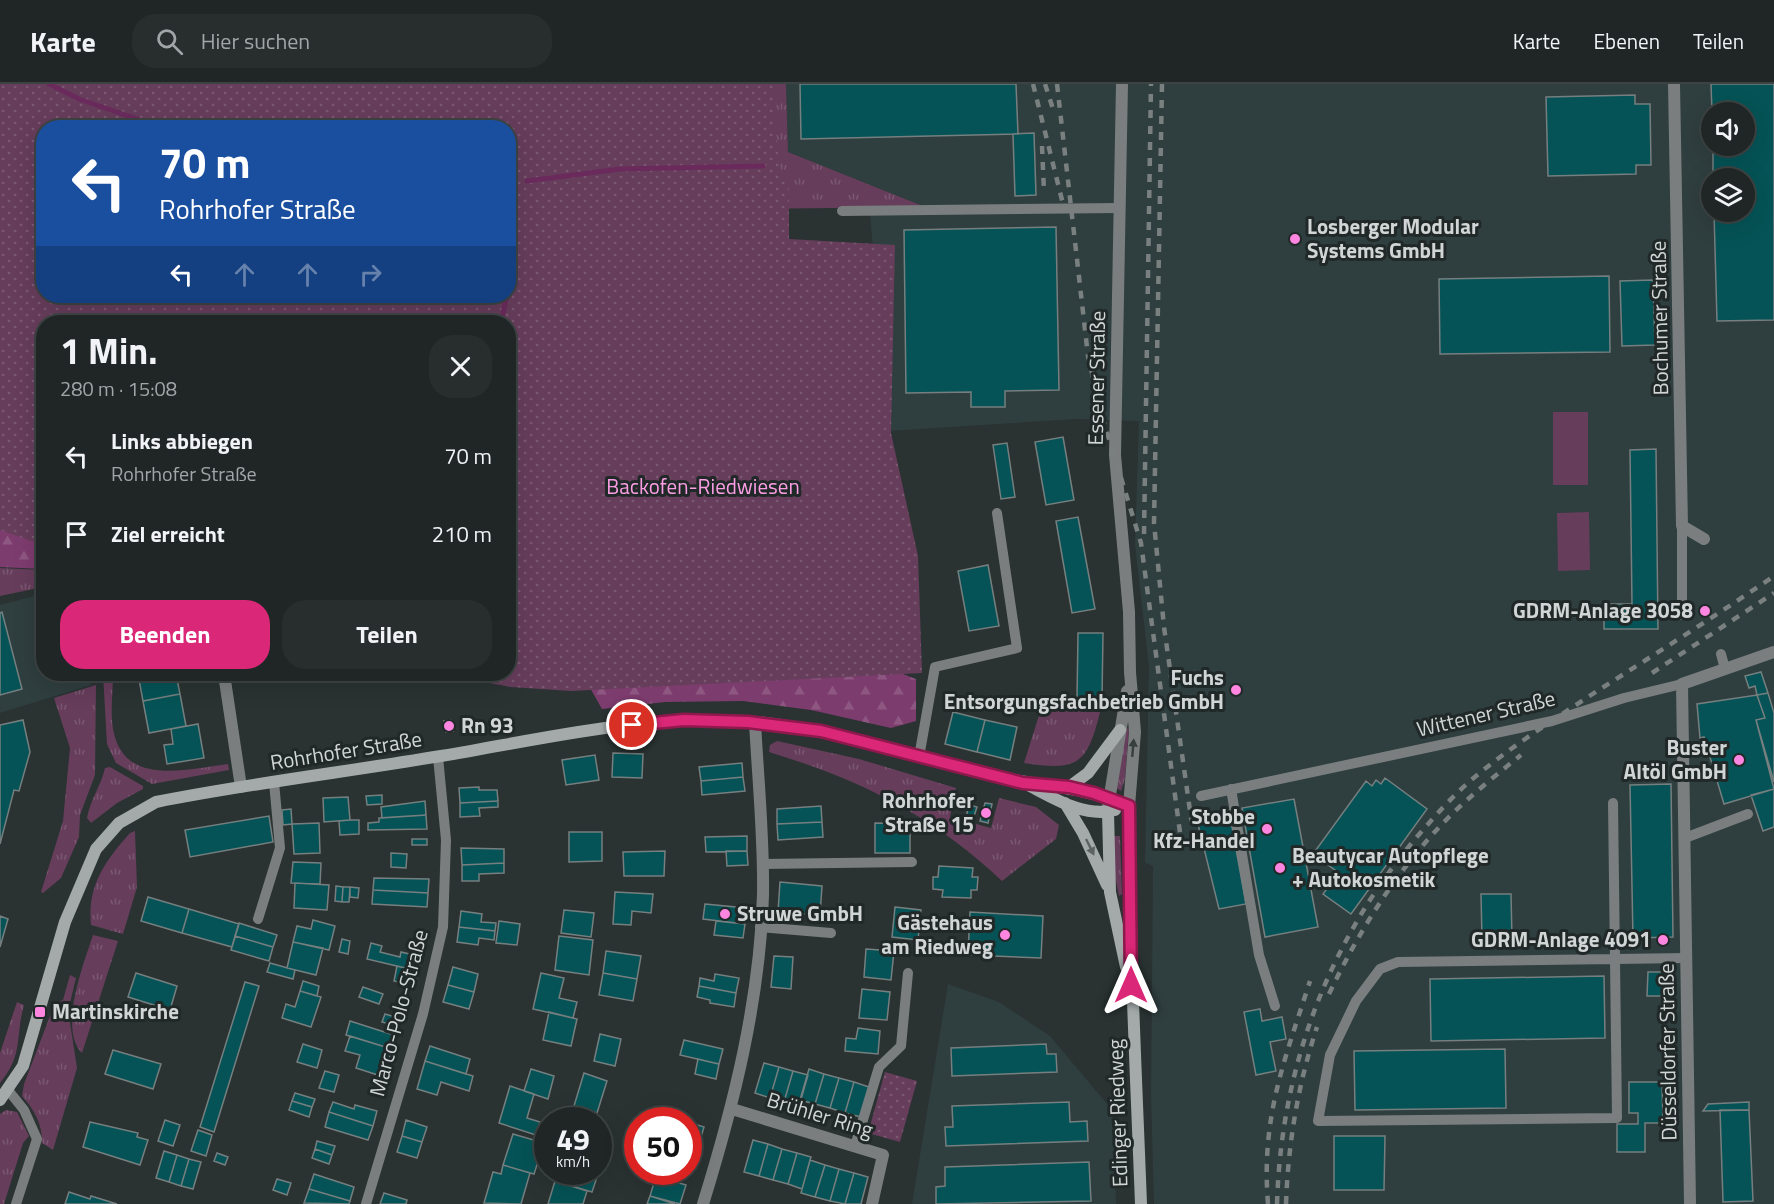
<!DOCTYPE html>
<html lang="de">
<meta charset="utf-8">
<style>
body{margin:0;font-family:"Titillium Web",sans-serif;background:#282e2e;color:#f1f3f6;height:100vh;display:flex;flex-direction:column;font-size:22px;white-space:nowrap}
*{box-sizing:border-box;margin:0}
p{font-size:20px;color:#a2a5a7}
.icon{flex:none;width:33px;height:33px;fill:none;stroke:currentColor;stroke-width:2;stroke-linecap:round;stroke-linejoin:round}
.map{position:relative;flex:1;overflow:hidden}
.drawer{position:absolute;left:36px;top:231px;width:480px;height:366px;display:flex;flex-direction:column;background:#202626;border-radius:24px;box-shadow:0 6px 24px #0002,0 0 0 2px #3d4343}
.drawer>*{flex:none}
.guide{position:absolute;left:36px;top:36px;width:480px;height:183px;border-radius:24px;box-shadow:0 6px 24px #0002,0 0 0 2px #3d4343;background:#1a4fa0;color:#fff;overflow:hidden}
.buttons{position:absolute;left:1701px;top:18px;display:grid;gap:12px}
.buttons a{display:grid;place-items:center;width:54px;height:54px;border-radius:50%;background:#202626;box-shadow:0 6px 24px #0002,0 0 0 2px #3d4343;font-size:30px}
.speed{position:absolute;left:534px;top:1023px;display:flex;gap:12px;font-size:30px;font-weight:700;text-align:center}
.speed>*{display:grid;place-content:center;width:78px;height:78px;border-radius:50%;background:#202626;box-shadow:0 6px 24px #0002,0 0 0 2px #3d4343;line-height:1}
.speed small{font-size:15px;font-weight:400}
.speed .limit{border:9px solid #d22;background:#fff;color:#111}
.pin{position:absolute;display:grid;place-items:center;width:51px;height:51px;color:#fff;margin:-26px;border:3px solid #fff;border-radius:50%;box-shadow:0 2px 6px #0007}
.me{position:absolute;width:66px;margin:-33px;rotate:0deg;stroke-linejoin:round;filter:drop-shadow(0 0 4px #0008)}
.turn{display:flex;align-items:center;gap:21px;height:126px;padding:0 24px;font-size:27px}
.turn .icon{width:78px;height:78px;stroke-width:2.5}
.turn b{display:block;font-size:42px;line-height:51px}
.lanes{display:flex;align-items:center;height:57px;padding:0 24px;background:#0003;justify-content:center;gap:30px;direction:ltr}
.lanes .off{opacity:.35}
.round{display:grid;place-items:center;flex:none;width:63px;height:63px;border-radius:24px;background:#282e2e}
.head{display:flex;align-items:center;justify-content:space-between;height:102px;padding:0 24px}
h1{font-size:36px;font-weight:700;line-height:45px}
.action{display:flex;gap:12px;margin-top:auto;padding:12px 24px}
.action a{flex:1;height:69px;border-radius:24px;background:#db2777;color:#fff;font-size:24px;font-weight:700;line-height:69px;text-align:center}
.action a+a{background:#282e2e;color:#f1f3f6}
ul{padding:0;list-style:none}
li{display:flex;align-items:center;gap:18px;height:78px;padding:0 24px}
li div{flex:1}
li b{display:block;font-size:22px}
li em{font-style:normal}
header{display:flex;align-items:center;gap:36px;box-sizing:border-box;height:84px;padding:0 30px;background:#202626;border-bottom:2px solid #3d4343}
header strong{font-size:28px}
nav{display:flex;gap:33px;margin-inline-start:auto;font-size:21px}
.search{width:420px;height:54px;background:#282e2e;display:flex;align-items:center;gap:15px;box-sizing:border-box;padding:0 21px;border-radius:24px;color:#a2a5a7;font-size:22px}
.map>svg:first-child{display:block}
.built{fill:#2f3e3f;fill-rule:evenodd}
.grass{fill:url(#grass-tufts)}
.forest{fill:url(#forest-firs)}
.park{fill:url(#park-dots);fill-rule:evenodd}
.pitch{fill:#663d5b}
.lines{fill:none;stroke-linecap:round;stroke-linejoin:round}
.stream{stroke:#6a2b5c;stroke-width:5}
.building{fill:#055356;stroke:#767f7f;stroke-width:1.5}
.service{stroke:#7a7e7e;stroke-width:10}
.minor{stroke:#7a7e7e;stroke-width:12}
.tertiary{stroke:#7a7e7e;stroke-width:12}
.secondary{stroke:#a4aaaa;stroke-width:12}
.rail{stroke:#7a8080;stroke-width:4.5;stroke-dasharray:8 8;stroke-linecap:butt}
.oneway{fill:#373e3e}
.oneway2{fill:#5c6262}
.route-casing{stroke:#8e194d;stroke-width:15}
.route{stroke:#db2777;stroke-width:10}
.poi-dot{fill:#fe86e1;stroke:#212828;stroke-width:2}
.labels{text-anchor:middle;stroke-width:6;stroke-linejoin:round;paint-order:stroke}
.poi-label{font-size:21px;font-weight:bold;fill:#d1d5d5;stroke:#212828;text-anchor:end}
.street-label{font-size:21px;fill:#d1d5d5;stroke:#212828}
.park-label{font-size:21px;fill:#fd9ee4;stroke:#212828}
</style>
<header>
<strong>Karte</strong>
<div class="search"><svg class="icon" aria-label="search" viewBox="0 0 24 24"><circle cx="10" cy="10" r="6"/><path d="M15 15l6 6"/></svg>Hier suchen</div>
<nav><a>Karte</a><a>Ebenen</a><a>Teilen</a></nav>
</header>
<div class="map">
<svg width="1774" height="1120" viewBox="0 0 1774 1120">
<defs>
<pattern id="grass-tufts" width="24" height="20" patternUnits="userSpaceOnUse" patternTransform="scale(1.5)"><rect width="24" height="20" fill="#663d5b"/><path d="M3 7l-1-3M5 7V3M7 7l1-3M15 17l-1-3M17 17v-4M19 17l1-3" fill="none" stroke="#7b5872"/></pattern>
<pattern id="forest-firs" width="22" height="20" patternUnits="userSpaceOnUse" patternTransform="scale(1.5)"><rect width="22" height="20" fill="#7d3c6e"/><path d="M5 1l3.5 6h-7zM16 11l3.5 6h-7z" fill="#8e5782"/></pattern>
<pattern id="park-dots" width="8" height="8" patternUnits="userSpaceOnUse" patternTransform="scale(1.5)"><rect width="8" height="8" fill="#663d5b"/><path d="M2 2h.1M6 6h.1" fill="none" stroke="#7b5872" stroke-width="1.8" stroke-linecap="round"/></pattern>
</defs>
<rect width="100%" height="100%" fill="#2a3232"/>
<path class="built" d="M786,0H1774V1120H1154L1151,1012L1153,782L1145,779L1149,583L1135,461L1139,337L1076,335L888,347L870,129L924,123L788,68ZM1712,28H1744V62H1712ZM1712,94H1744V128H1712Z
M42,510L44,590H90L91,601L0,629V521Z
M948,900L999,918L1050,952L1113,1027L1116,1120H912Z"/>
<path class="grass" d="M510,0H786L788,68L925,123L737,125Z
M0,484L43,486V503L0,512Z
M103,590H113C113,605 111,621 112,637C118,704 182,686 228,680L229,686L152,700L116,679L107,660Z
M96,601L95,691L80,731L79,753L61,794L43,809L41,808L63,737L70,664L54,614Z
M1041,625L1100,628C1087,682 1076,687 1024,679Z
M1126,644L1129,645L1125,695L1121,707L1115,703Z
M777,657L859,675L956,704L950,733L991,744L999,714L1036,723L1059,741L1056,755L1002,797C932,731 861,696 769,668L770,661Z
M110,683L143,702V705L117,719L91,739L87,734C90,716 101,702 105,684Z
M135,747L137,803L123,850L91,841C87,802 105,777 130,749Z
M1113,752H1120L1122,810L1119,812L1113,782Z
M93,851L118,857L82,969C58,945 84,879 93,851Z
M70,891L76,894L70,919V939L77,984L53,1066L42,1059C42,1039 35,1027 22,1012L24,1000L55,919L63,916Z
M17,918L24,921C15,952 24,970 0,999V969Z
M6,1026L17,1028L29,1052L23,1059L4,1120H0V1030Z"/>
<path class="forest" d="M0,344L43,355V485L0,483Z
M508,518L895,587L916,595V637L891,644L811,626L743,617L665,618L602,625L589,602Z"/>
<path class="park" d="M0,0H775L774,36L780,83L789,105V155L895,161L891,349L918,472L922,589L571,607L511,603L440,590H508V238H44L43,461L0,446ZM44,44H508V212H44Z
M885,988L917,997L900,1058L868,1049Z"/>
<path class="pitch" d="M1553,328H1588V401H1553Z
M1589,428L1590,486L1558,487L1557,429Z"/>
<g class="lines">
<path class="stream" d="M49,0L79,15L163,44
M527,97L620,85L763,82
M501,238L507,212"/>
</g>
<path class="building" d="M800,0H1016L1018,50L801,55Z
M1711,0H1774V236L1717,237L1714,128H1744V94H1713V62H1744V28H1712Z
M1635,11V20H1650L1651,81H1636V90L1548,92L1546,13Z
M1034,49L1036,111L1015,112L1013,50Z
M1056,143L1059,306L1005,307V323H971V308L906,309L904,146Z
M1609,192L1610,268L1440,270L1439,195Z
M1653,196L1655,261L1622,262L1620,197Z
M1063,353L1074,416L1046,421L1035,358Z
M1007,359L1015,413L1001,415L993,361Z
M1656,365L1658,545H1604V520H1632L1630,366Z
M1078,433L1095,525L1072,529L1056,437Z
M988,481L999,542L969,547L958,487Z
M2,528L22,605L0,611V529Z
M1078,549H1103L1102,615H1077Z
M1761,588L1768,609L1757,611L1755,602L1749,604L1745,592Z
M138,590H176L180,610L143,617Z
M1768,609L1774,629V698L1756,636L1765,634L1757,611Z
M180,610L186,642L149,649L143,617Z
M1757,611L1765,634L1756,636L1774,705L1724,720L1704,653L1700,654L1697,620Z
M953,628L985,636L977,668L945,660Z
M23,636L30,668L19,707L14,706L0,760V641Z
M451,636L453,647L446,648L444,637Z
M985,636L1017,643L1010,676L977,668Z
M198,640L204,674L167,680L164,661L173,660L171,645Z
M613,669L643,670L642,694L612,693Z
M595,671L599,696L566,701L562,676Z
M742,679L743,693L701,697L699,683Z
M743,693L745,707L702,711L701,697Z
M1385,694L1427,725L1351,830L1323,810L1339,789L1313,770L1366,697L1372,702L1376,696L1381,700Z
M1671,700L1673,853L1633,854L1630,701Z
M479,703V706H497L498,717L460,719L459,704Z
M1774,705V743L1763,747L1751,711Z
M382,711V720L367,721L366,712Z
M348,713L350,736L324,738L323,714Z
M1294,715L1318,843L1265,853L1242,724Z
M425,717L426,731L382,734L381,723Z
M498,717V723L479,724L480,732L460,733V719Z
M985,719L992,720L988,739L980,737Z
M969,721L977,723L973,735L966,733Z
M821,722L822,738L777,740V725Z
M291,725L292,740L283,741L282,726Z
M1229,726L1246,820L1219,825L1196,732Z
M426,731L427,745L368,746V739L379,738V734Z
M269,732L273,758L190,773L185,746Z
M350,736H359V750L340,751L339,737Z
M822,738L823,753L778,756L777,740Z
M319,739L320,769L294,770L292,740Z
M875,739L910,740V769H875Z
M569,748H602V777L569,778Z
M747,752V767L706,768L705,753Z
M412,755H427V761H412Z
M461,764L504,765V779L462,781Z
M665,767L664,792H624L623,768Z
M726,767H747L748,781L727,782Z
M391,769L407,770L406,784L391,783Z
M293,778L321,779L320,800L291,799Z
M504,779V789L479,790V797H462V781Z
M939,782L973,784L972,793H978L977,806H971V814L942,813L943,806L933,805V793H938Z
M374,794L429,795L428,809L373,806Z
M780,798L822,802L820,831L778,828Z
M295,799L329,801L327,826L294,824Z
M336,802L343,803L342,818L335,817Z
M343,803H350L349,818H342Z
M350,803L359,804L358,814L350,813Z
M373,806L428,809L427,823L372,820Z
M615,808L653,810L651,829L632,827L631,841L613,840Z
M1481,810H1511L1512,855L1482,856Z
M148,813L189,825L182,849L141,837Z
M705,820L746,824L745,840L703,835Z
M895,823L921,826L918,856L892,853Z
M189,825L239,840L232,863L182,849Z
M564,826L594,829L591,853L561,849Z
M461,827L482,830L481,838L496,839L495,847L459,843Z
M970,828L1043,832L1041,874L968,871Z
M0,832L8,835L0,863Z
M313,836L335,842L329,866L293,858L297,842L311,845Z
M499,837L520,840L517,861L496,859Z
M716,837L745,840L743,854L714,851Z
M239,839L277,851L273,863L235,852Z
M459,843L495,847L494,856L479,854L478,861L457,858Z
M235,852L273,863L269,877L231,866Z
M559,852L593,856L589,891L555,886Z
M342,855L350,857L348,870L339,868Z
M293,858L323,864L316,891L287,884Z
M371,859L382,862L380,868L400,873L401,868L422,873L418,887L367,875Z
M866,865L894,867L891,896L864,893Z
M606,867L641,872L637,895L603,889Z
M774,872L793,873L791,905L771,903Z
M270,879L295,886L293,895L267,888Z
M397,882L418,887L415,902L394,897Z
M453,883L478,890L474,908L448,901Z
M1648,888H1671L1670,912H1647Z
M136,889L177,902L170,926L128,913Z
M541,889L564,894L559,914L577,918L573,934L533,925Z
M603,889L637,895L633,917L599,911Z
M715,890L739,894L736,909L699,902L700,894L714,897Z
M1604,892L1605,954L1431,957L1430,895Z
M303,897L319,902L317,912L300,907Z
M245,898L259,902L214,1048L200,1043Z
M448,901L474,908L469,925L443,918Z
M699,902L736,909L734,923L710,919V916L697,913Z
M363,903L383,910L379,920L359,913Z
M862,905L890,908L887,936L859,934Z
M300,907L321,913L311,943L282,934L286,920L295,923Z
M1260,925L1262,937L1282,933L1286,955L1270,958L1276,987L1256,991L1244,928Z
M549,928L577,935L571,962L543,956Z
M385,930L399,934L397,942L382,938Z
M350,937L397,952L392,965L346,951Z
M858,944L880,947L878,970L845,967L846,954L856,955Z
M600,950L621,955L615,982L594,977Z
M350,952L392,965L384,993L356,984L360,971L345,967Z
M684,956L723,965L719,980L680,971Z
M303,960L322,966L317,984L297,978Z
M1046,960L1047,970H1056L1057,988L952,992L951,964Z
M430,962L470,975L466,990L425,977Z
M1505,965L1506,1024L1355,1026L1354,967Z
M113,966L161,980L153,1005L105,990Z
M698,975L719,980L716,995L695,990Z
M425,977L473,992L469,1007L441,998L437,1011L417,1005Z
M764,979L779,983L770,1014L755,1009Z
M779,983L793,987L784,1018L770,1014Z
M531,985L554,992L548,1015L524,1007Z
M809,985L824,990L815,1020L800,1016Z
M325,987L339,991L334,1008L319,1004Z
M793,987L808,991L799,1022L784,1018Z
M584,989L607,997L597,1029L574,1022Z
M824,990L839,994L830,1024L815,1020Z
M839,994L854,998L845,1029L830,1024Z
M854,998L869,1003L861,1033L845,1029Z
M1629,998H1662L1663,1039H1645V1068H1617V1040H1638V1029H1629Z
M510,1002L534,1010L527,1034L540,1038L536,1051L499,1039Z
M295,1009L315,1015L312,1023L292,1017Z
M292,1017L312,1023L309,1033L289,1026Z
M333,1018L354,1025L355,1021L377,1027L373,1042L329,1028Z
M1069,1018L1070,1038L1087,1037L1088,1057L946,1062L945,1043H953L952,1022Z
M1749,1018V1026L1703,1027L1708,1020Z
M1720,1026H1749L1753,1117L1723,1118Z
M329,1028L373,1042L368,1056L325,1043Z
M662,1030L683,1036H660Z
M165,1036L180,1041L173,1062L158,1057Z
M406,1036L427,1043L422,1058L402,1052Z
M90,1038L138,1049L137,1053L148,1056L140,1081L83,1063Z
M688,1038L704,1043L697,1066L688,1063Z
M198,1046L212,1051L206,1072L191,1067Z
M513,1050L544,1059L534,1090L503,1081Z
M402,1052L422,1058L417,1074L397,1068Z
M1334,1052H1385L1384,1106H1334Z
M753,1056L768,1060L759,1092L744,1088Z
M317,1057L335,1062L332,1071L315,1065Z
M768,1060L782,1065L773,1096L759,1092Z
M688,1063L697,1066L690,1088H687Z
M315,1065L332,1071L329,1080L312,1074Z
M782,1065L797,1069L788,1100L773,1096Z
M164,1067L177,1071L169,1098L156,1094Z
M217,1069L228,1073L225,1081L214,1077Z
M797,1069L811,1073L802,1105L788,1100Z
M598,1070L604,1072L592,1108L555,1097L558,1088H598Z
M177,1071L189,1075L181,1102L169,1098Z
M189,1075L201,1078L193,1105L181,1102Z
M810,1076L825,1081L815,1113L801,1109Z
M1089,1078L1091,1117L936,1120V1103L945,1102V1083Z
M503,1081L530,1089L521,1120L484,1119L493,1088L501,1090Z
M825,1081L839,1085L830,1117L815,1113Z
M839,1085L854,1089L845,1120L830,1117Z
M854,1089L868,1093L861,1120H845Z
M314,1090L354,1103L350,1117L309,1105Z
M656,1092L686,1101L680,1120L650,1112Z
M277,1095L291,1099L287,1111L273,1106Z
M555,1097L587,1107L583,1120H548Z
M309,1105L350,1117L349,1120L304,1119Z
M69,1108L90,1115L91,1112L117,1120H65Z
M384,1109L407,1116L406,1120H380Z
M650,1112L675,1120H647Z"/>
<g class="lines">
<path class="service" d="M842,127L1119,124
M1682,531V442
M1721,570L1725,585
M919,673L935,583L1017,564L997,429
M1231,705L1259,871L1275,922
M1201,712L1552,637L1624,614L1682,600
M1613,719L1617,1034L1318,1037L1330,971L1356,917L1380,885L1398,878L1615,875L1687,874
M1685,754L1748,730
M762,780L912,778
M258,835L280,764L274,698
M760,843L831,849
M8,1006L24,1026L37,1055L16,1120
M855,1062L879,983L901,962L908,889
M366,1120L423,930L443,843L446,756L438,673"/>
<path class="minor" d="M1674,0L1682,442L1704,455
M224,590L241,703
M732,1025L883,1071L872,1120
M703,1120C734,1020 760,916 763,811C764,753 758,696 755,638
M1690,1120L1682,600L1774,568"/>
<path class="tertiary" d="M1122,0L1115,371L1129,528L1130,588L1135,648L1129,722
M1108,723L1127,607"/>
<path class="secondary" d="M1030,702C1055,715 1085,734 1115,726
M1069,703L1088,689L1120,646
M1065,719L1083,749L1107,801
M1129,722C1129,855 1136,987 1141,1120
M1108,728L1110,808L1126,883
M0,1016L23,982L65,838L96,765L119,739L156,718C251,699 346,688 441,672C544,655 651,628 756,638C836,646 912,671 989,691C1036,702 1084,702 1129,722"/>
<path class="rail" d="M1033,0L1063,120
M1045,0L1054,28
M1057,0L1088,272L1102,332L1141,459L1181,756
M1162,0L1154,439L1164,543L1194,755
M1042,62L1044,108
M1144,450L1151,0
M1652,589L1774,509
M1329,910C1360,845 1397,786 1447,735C1470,712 1496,691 1521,671
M1268,1120C1261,1033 1284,978 1310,897
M1277,1120C1281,984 1328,858 1416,754C1435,732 1454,710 1476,692C1512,662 1552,637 1591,611C1652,572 1714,533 1774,492
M1286,1120C1288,1060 1298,1000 1317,943"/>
</g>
<defs><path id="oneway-solid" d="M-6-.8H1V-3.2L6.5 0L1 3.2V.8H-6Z" transform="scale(1.5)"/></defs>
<use class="oneway" href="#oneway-solid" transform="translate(1133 664) rotate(-85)"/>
<use class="oneway2" href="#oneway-solid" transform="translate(1090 763) rotate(64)"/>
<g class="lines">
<defs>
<path id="route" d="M632,641L684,636L748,638L821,647L1023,699L1069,703L1094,709L1129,722L1131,901"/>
</defs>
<use href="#route" class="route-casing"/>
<use href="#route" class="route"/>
</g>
<g class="poi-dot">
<circle cx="1295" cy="155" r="6"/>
<circle cx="1705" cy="527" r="6"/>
<circle cx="1236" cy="606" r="6"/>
<circle cx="449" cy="642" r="6"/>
<circle cx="1739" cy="676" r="6"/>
<circle cx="986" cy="729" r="6"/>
<circle cx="1267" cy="745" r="6"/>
<circle cx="1280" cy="784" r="6"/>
<circle cx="725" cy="830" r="6"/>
<circle cx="1005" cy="851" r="6"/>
<circle cx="1663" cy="856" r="6"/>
<rect x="34" y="922" width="12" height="12" rx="3"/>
</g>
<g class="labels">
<g class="poi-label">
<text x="1307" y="150" text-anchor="start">Losberger Modular<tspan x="1307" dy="24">Systems GmbH</tspan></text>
<text x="1693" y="534">GDRM-Anlage 3058</text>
<text x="1224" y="601">Fuchs<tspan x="1224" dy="24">Entsorgungsfachbetrieb GmbH</tspan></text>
<text x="461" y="649" text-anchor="start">Rn 93</text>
<text x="1727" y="671">Buster<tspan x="1727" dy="24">Altöl GmbH</tspan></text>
<text x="974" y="724">Rohrhofer<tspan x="974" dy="24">Straße 15</tspan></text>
<text x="1255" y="740">Stobbe<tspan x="1255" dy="24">Kfz-Handel</tspan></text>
<text x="1292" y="779" text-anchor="start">Beautycar Autopflege<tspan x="1292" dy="24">+ Autokosmetik</tspan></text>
<text x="737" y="837" text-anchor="start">Struwe GmbH</text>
<text x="993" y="846">Gästehaus<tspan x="993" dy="24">am Riedweg</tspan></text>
<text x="1651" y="863">GDRM-Anlage 4091</text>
<text x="52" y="935" text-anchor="start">Martinskirche</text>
</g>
<g class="street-label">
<text transform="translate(1660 234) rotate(-91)" y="7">Bochumer Straße</text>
<text transform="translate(1097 294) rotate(-89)" y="7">Essener Straße</text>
<text transform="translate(1486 630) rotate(-13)" y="7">Wittener Straße</text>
<text transform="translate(346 667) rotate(-9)" y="7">Rohrhofer Straße</text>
<text transform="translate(399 929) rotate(-75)" y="7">Marco-Polo-Straße</text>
<text transform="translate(1668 968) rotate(-91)" y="7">Düsseldorfer Straße</text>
<text transform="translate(1118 1029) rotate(-92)" y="7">Edinger Riedweg</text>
<text transform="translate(820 1031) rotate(17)" y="7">Brühler Ring</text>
</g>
<g class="park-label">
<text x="703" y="410">Backofen-Riedwiesen</text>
</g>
</g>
</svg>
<div class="buttons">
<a><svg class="icon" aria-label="sound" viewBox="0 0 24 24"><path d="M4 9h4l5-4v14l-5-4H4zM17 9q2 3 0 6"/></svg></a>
<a><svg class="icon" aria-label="layers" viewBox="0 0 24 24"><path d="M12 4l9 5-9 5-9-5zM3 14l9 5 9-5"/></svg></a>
</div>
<div class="speed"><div>49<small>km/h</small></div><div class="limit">50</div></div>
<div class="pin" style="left:632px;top:641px;background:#d93025"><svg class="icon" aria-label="arrive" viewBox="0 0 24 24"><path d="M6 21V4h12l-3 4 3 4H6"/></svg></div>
<svg class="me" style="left:1131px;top:901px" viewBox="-20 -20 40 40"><path d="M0-17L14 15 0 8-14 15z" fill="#db2777" stroke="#fff" stroke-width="4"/></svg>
<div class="guide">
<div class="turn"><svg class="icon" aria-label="left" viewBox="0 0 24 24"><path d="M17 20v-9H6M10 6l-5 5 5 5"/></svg><div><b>70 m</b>Rohrhofer Straße</div></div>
<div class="lanes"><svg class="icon" aria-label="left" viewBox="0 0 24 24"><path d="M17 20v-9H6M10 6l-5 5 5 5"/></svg><svg class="icon off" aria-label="ahead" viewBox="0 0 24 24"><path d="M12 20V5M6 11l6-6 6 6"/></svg><svg class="icon off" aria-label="ahead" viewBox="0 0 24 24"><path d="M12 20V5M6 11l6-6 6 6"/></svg><svg class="icon off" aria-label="right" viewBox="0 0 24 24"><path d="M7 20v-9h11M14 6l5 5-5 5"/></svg></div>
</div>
<section class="drawer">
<div class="head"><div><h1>1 Min.</h1><p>280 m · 15:08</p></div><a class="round"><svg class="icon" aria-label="close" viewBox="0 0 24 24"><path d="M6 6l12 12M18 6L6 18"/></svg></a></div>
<ul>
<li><svg class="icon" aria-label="left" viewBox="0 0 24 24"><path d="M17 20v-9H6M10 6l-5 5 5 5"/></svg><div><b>Links abbiegen</b><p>Rohrhofer Straße</p></div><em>70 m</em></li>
<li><svg class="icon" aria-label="arrive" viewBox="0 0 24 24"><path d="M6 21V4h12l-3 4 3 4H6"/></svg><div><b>Ziel erreicht</b></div><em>210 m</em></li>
</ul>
<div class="action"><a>Beenden</a><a>Teilen</a></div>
</section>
</div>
